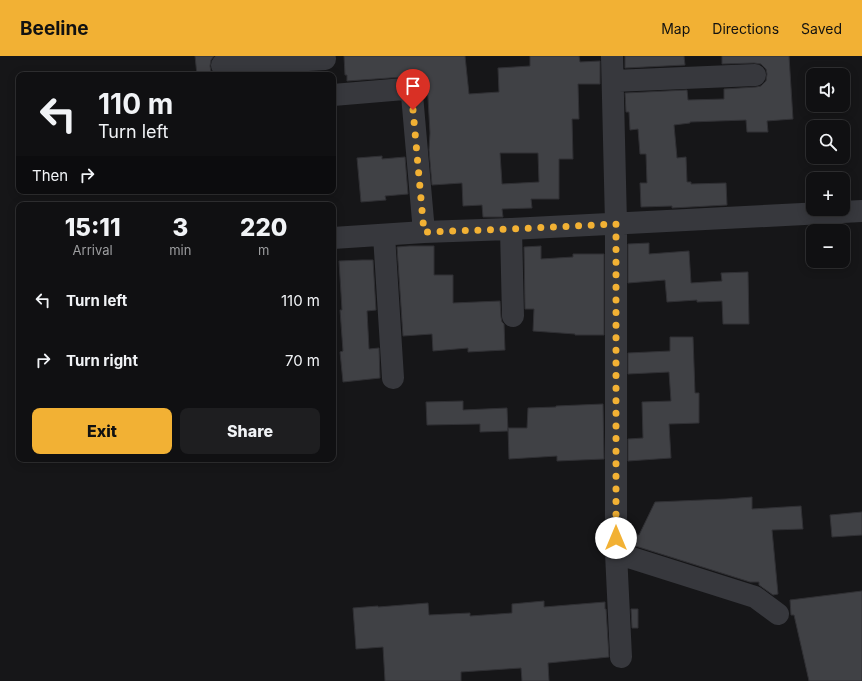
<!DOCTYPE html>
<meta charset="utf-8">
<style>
body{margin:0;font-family:Inter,sans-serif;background:#1e1e20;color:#f1f3f6;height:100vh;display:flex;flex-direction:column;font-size:15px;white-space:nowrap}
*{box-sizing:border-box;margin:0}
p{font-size:13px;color:#9c9d9f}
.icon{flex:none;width:22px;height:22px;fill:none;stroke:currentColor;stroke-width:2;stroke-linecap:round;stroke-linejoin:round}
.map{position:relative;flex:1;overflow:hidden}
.side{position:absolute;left:16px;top:146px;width:320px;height:260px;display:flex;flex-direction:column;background:#101012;border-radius:8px;box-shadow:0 2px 10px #0003,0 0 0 1px #303032}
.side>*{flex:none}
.hud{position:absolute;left:16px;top:16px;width:320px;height:122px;border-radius:8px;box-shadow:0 2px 10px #0003,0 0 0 1px #303032;background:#101012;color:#f1f3f6;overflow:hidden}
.controls{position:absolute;left:806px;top:12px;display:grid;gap:8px}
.controls a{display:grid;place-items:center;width:44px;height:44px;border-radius:8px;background:#101012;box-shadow:0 2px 10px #0003,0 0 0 1px #303032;font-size:20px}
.pin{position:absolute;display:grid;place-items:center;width:34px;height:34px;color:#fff;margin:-41px -17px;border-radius:50% 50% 50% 0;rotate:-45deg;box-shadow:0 0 4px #0007}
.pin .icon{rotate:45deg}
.me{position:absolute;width:44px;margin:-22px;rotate:0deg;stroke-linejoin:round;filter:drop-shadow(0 0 3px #0008)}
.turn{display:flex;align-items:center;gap:14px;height:84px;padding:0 16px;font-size:18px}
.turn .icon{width:52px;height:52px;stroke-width:2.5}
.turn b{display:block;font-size:28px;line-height:34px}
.then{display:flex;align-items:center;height:38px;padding:0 16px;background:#0003;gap:8px;font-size:15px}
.eta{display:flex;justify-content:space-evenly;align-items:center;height:68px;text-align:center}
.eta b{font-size:24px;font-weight:800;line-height:28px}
.cta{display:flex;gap:8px;margin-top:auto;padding:8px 16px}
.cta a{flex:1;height:46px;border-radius:8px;background:#f2b134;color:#111;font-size:16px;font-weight:800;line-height:46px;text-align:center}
.cta a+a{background:#1e1e20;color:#f1f3f6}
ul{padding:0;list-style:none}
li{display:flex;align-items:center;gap:12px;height:60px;padding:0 16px}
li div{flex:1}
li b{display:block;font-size:15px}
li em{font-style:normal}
header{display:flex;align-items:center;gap:24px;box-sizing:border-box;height:56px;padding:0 20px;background:#f2b134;color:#111}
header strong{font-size:19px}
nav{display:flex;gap:22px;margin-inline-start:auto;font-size:14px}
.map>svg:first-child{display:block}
.building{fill:#404145;stroke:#303034;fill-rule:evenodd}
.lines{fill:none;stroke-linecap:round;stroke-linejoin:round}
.minor{stroke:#37383d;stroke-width:22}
.route{stroke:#f2b134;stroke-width:7;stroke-dasharray:0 12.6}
</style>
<header>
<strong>Beeline</strong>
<nav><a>Map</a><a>Directions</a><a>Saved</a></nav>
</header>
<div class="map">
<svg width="862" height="625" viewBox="0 0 862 625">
<rect width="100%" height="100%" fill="#161618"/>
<path class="building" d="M195,0H214L211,4L210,10L211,16L215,19H197Z
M344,0H465L469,38L499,36L498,12L530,10V0H579L580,6L600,5V28H578L579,63H572L573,103H559V143H531L532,152L502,153L503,161H483L482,149L463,150L462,127L432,129L429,94L430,77L427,24H419V22H411L403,21L347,25V19H345ZM500,97H538L539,126L502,128Z
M625,0H684L685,9L625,12Z
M722,0H789L793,63L767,65L768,76H747L746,64L690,66V67L674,69L677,102L686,101L687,126H691V128L726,127L727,149L672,152V150L641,151L640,127H647L646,98H640L638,73L630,74L629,56H626L625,37L687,34L688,44L724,43V33L756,31L761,30L766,25L767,18L766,13L761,8L754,7L722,8Z
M382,100V103L405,101L408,138L385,140L386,144L361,146L357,102Z
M649,187V198L689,195L691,227L722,225L721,217L748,216L749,268H723L722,245L697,246V244L667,246L665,224L628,227V188Z
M409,190H434V219H453V247L500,245L501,261L502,266L504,268L505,294L468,296V292L433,295L432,278L403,280L397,191Z
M541,190V203L573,201V198H604V279H575V278L533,275L534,253H525L524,191Z
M362,204H373L376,254L367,255L369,293L379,292L380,322L343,326L340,296L343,295L340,254H342L339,205Z
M670,281H693L695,337H699V367L669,368L671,402L628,405V383L643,382L642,346L671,345L669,316L628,318V297L670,295Z
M463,345V354L507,352L508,375L480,376V368L427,369L426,346Z
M603,348L604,403L557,405V400L509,403L508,372H527L528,352L556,351V350Z
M752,441V453L801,450L803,473L772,474L778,538L773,539L759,529V526H750L629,488V479H639L655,446L726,443Z
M862,456V479L832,481L830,459Z
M862,535V625H809L794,559H791L790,544Z
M544,545V551L605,546V553H606L609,601L548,607L549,625H522L521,612L461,616V625H385L383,591L356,593L353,552L378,550V551L428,547L429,559L470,557V560L512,557V548Z
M631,553H638V572H632Z"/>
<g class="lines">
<path class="minor" d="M612,0L616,167V497L621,601
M222,9L325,3
M613,25L755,19
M333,39L404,33L409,35L412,39L424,176
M511,173L513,260
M384,179L393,322
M333,182L424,176L511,173L862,155
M616,497L755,541L778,558"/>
</g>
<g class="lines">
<path class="route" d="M413,54L424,176L511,173L616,168V482"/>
</g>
</svg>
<div class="controls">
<a><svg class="icon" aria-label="sound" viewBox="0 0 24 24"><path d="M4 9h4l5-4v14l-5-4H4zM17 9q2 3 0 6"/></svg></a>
<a><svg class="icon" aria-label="search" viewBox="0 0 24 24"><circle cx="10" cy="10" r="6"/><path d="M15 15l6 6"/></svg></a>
<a>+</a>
<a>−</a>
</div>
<div class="pin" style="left:413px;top:54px;background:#d93025"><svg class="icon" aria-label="arrive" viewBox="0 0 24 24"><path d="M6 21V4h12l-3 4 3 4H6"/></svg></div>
<svg class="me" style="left:616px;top:482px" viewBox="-20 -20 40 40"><circle r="19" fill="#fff"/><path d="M0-13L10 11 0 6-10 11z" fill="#f2b134"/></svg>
<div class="hud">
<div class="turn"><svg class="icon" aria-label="left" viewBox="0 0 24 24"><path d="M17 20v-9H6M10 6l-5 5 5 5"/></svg><div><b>110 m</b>Turn left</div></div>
<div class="then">Then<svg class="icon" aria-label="right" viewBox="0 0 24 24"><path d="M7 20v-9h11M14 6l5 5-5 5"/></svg></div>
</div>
<section class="side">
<div class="eta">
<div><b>15:11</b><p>Arrival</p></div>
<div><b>3</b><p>min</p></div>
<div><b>220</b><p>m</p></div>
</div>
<ul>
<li><svg class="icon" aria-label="left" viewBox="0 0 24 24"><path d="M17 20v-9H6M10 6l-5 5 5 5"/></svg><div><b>Turn left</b></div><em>110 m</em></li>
<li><svg class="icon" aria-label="right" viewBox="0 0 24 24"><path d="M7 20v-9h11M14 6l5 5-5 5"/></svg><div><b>Turn right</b></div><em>70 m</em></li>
</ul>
<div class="cta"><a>Exit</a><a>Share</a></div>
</section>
</div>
